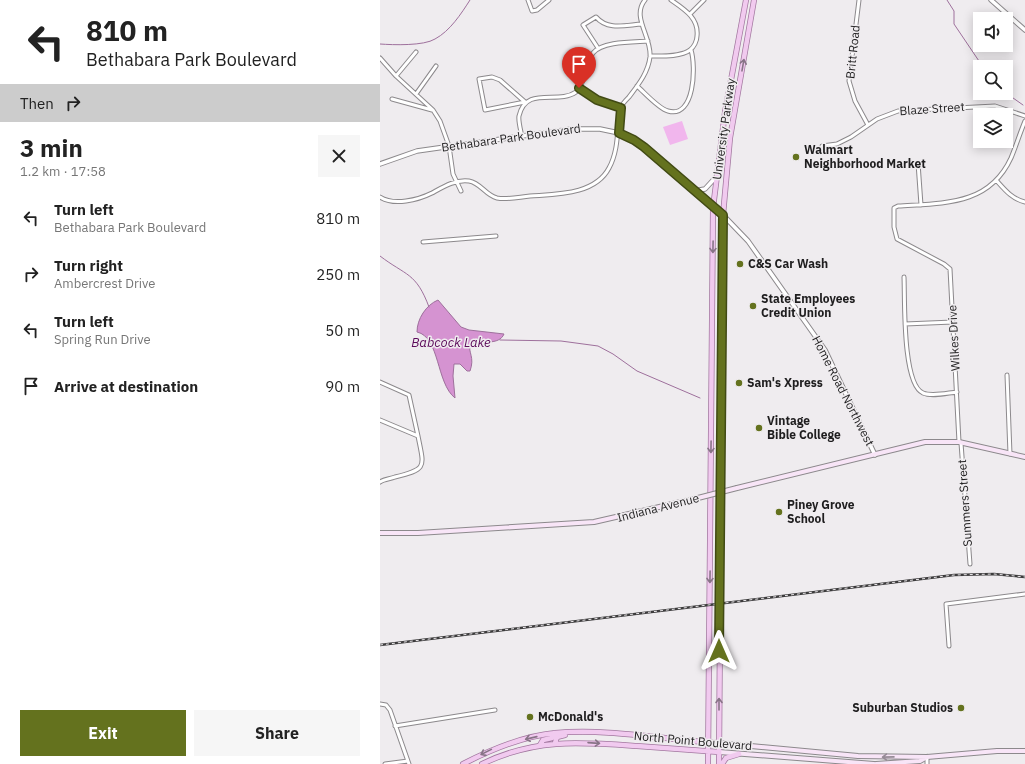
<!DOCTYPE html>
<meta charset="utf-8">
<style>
body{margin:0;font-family:"IBM Plex Sans",sans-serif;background:#f6f6f6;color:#222;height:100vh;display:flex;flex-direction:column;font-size:15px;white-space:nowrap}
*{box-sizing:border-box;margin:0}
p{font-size:13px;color:#767676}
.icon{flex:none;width:22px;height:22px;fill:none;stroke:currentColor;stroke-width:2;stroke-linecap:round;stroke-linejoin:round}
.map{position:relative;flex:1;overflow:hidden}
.panel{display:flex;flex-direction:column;background:#fff;width:380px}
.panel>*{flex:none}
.banner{background:#fff;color:#222;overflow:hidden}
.buttons{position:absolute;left:593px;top:12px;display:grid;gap:8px}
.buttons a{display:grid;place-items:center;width:40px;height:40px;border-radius:0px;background:#fff;box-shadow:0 2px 10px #0003;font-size:20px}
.pin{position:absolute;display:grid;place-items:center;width:34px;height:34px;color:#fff;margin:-41px -17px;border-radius:50% 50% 50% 0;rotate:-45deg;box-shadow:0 0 4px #0007}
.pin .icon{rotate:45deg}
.me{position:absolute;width:44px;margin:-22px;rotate:0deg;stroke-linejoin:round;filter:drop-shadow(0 0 3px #0008)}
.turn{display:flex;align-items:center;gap:14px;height:84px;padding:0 20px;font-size:18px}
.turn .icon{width:52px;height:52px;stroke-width:2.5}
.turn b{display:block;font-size:28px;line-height:34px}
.then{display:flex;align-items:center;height:38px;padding:0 20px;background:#0003;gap:8px;font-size:15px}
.round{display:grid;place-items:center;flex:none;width:42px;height:42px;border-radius:0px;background:#f6f6f6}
.summary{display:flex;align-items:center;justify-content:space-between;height:68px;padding:0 20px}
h1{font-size:24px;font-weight:700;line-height:30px}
.action{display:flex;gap:8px;margin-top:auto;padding:8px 20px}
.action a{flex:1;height:46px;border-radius:0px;background:#64721e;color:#fff;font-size:16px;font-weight:700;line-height:46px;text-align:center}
.action a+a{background:#f6f6f6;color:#222}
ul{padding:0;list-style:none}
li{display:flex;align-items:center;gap:12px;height:56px;padding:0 20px}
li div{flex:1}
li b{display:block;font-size:15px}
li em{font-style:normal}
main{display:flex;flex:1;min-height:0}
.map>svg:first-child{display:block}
.green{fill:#f1b6ed}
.water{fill:#d593d1;stroke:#9e709c}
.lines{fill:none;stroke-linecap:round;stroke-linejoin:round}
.stream{stroke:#9e709c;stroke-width:1}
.minor-casing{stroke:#8c898c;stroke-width:5}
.tertiary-casing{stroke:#8c898c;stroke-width:5.5}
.secondary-casing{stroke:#8c898c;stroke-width:6}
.primary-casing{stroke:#a2779f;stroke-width:6}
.minor{stroke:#fff;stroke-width:3}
.tertiary{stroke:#fff;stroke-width:3.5}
.secondary{stroke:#f8e5f7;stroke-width:4}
.primary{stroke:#f1caef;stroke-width:4.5}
.rail-casing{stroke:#3c3b3c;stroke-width:2.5}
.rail{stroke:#efecef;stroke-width:1;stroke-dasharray:3;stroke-linecap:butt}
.secondary-bridge-casing{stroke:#8c898c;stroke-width:6;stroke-linecap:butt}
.secondary-bridge{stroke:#f8e5f7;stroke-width:4}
.oneway{stroke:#887487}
.oneway2{stroke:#968b96}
.route-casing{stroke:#414a14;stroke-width:10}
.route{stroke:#64721e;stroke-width:7}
.poi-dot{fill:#64721e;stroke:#efecef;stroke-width:1.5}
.labels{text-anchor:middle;stroke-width:3;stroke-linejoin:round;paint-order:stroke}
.street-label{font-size:12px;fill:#1f1e1f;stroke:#efecef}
.poi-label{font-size:12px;font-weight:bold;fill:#1f1e1f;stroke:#efecef;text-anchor:start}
.water-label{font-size:13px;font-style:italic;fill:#5c0b5b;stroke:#efecef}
</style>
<main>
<section class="panel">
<div class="banner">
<div class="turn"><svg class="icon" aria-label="left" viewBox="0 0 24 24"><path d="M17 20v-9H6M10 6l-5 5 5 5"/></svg><div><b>810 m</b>Bethabara Park Boulevard</div></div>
<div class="then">Then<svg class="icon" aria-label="right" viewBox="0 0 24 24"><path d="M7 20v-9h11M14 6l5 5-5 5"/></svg></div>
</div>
<div class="summary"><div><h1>3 min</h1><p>1.2 km · 17:58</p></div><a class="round"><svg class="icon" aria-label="close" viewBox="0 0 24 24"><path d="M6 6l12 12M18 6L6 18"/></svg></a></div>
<ul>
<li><svg class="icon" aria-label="left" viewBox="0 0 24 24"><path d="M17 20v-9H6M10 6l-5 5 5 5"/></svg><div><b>Turn left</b><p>Bethabara Park Boulevard</p></div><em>810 m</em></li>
<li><svg class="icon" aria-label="right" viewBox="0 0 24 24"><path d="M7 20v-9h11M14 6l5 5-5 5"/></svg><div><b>Turn right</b><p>Ambercrest Drive</p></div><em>250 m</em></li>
<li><svg class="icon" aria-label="left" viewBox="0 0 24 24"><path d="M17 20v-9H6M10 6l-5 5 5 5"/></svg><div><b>Turn left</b><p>Spring Run Drive</p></div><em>50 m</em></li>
<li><svg class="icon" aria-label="arrive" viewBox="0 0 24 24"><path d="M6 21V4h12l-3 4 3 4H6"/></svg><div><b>Arrive at destination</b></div><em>90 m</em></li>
</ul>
<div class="action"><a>Exit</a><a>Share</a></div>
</section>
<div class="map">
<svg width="645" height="764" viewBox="0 0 645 764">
<rect width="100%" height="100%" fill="#efecef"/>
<path class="green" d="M302,121L308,139L290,145L283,127Z"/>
<path class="water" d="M58,300L81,327L89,330L124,334C119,346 101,340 90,344C88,353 95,357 90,371H87L80,364H74L73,376L75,398C56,383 60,337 37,332C37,319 46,305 58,300Z"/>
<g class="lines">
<path class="stream" d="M567,0L574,11V24L603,67
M0,44C13,45 44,46 55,39C70,31 81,14 90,0
M626,93L643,105
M0,256C26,276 36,272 49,307
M120,340L181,341L218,346L233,354L257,371L320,398"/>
<defs>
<path id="minor" d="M148,0L152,11L157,10L169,0
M479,0L469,81L475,101L488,125
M310,14L324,0
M218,48L203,25L216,17C228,31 246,25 262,24
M270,56C281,56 301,57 310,50C314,47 317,41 317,36C319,18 304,9 291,0
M0,58L16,76L53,110L60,121L69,146L73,174L81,191
M16,76L36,52
M112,77L120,80L145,102L105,110L99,79Z
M257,86C264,92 279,109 288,111C315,119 316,66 311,50
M199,88L217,100L241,107
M36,94L56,66
M12,99L52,110
M142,137C141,131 138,121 139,116C146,85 178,105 196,92C202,86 204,78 207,70C208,65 209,58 213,53C222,41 254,42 268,41
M442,146L457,144L471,137L497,119L518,111L615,106L645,116
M538,163L541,205
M616,180C625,190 632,199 645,202
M0,197C14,206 38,200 52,193C63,187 76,179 89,181C101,183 105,195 117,198C127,200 139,197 150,196C176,194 215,195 229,168C239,150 237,128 240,109C241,105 246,100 249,97C258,85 268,73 270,57C272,37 251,17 265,0
M43,242L116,236
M524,277C525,297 522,384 543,393C552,397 567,393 577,392
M525,324L573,322
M627,375L630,454
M0,382L29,395L38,436
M0,420L38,436C44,467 48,469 15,477C10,479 4,479 0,482
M579,442L570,269L564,264L517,239L514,227V208L518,206C563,203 609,206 631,158C636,146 640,133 645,121
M581,443L590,564
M569,646L566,604L645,594
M0,704L6,705L10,710L29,764
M15,726L115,710
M547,757V764
M5,764L28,761"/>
<path id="tertiary" d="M611,0L645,30
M0,164L37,151L192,129H220L239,133L254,140L343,215L368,241L445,350L495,455
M314,191L325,189L336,177"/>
<path id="secondary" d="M357,488L545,442H579L645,457
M0,533H38L214,522L314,499
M339,743L478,756L547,757L617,751H645
M339,752L494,764
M496,764L540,761L547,757"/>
<path id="primary" d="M175,743L177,737L185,735
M160,745L163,740L172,738L174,733
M83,764C112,749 143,736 175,733C230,728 285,740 339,743
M102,764C155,738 200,742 257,746C284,748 312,750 339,752
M328,764L333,208L345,112L366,0
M339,764L343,215L350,138L374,0
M342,764L346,758L359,754"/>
</defs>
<use href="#minor" class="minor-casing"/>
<use href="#tertiary" class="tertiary-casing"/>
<use href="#secondary" class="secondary-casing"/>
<use href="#primary" class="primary-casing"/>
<use href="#minor" class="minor"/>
<use href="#tertiary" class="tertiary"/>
<use href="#secondary" class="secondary"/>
<use href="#primary" class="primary"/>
<defs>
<path id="rail" d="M0,645L574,575L614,574L645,577"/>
</defs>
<use href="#rail" class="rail-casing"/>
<use href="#rail" class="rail"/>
<defs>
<path id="secondary-bridge" d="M314,499L357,488"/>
</defs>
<use href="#secondary-bridge" class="secondary-bridge-casing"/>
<use href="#secondary-bridge" class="secondary-bridge"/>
</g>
<defs><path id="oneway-shaft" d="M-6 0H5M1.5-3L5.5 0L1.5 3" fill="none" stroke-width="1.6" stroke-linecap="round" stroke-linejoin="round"/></defs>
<g class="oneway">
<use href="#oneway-shaft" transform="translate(363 65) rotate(-80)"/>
<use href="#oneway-shaft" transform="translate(333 247) rotate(91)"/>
<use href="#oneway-shaft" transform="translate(331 447) rotate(91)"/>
<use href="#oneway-shaft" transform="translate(330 577) rotate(91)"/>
<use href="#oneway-shaft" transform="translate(339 704) rotate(-90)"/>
<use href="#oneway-shaft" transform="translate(151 738) rotate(167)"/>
<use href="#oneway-shaft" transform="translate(214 743) rotate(4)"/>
<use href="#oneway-shaft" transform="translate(106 752) rotate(154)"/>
</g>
<use class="oneway2" href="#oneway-shaft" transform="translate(508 757) rotate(179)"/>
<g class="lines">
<defs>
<path id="route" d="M199,88L217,100L241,108L239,133L254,140L264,147L343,215L339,651"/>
</defs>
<use href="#route" class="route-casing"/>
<use href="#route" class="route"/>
</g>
<g class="poi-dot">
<circle cx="416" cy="157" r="4"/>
<circle cx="360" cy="264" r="4"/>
<circle cx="373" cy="306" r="4"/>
<circle cx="359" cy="383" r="4"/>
<circle cx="379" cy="428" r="4"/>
<circle cx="399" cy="512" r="4"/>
<circle cx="581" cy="708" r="4"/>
<circle cx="150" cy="717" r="4"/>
</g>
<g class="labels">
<g class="street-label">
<text transform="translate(473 52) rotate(-84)" y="4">Britt Road</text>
<text transform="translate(552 109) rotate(-4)" y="4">Blaze Street</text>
<text transform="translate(344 129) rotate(-82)" y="4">University Parkway</text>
<text transform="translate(131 138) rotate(-8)" y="4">Bethabara Park Boulevard</text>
<text transform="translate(574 338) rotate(-93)" y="4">Wilkes Drive</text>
<text transform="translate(463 391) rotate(63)" y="4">Home Road Northwest</text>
<text transform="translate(585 503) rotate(-94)" y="4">Summers Street</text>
<text transform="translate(278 508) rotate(-14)" y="4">Indiana Avenue</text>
<text transform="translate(313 741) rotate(5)" y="4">North Point Boulevard</text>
</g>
<g class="poi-label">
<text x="424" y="154">Walmart<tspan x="424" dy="14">Neighborhood Market</tspan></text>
<text x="368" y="268">C&amp;S Car Wash</text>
<text x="381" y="303">State Employees<tspan x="381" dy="14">Credit Union</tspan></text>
<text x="367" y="387">Sam's Xpress</text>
<text x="387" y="425">Vintage<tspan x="387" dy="14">Bible College</tspan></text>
<text x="407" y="509">Piney Grove<tspan x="407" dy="14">School</tspan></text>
<text x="573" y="712" text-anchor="end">Suburban Studios</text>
<text x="158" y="721">McDonald's</text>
</g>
<g class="water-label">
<text x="71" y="347">Babcock Lake</text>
</g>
</g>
</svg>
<div class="buttons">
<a><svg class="icon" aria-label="sound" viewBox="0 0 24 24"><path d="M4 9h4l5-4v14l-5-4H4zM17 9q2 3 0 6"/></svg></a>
<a><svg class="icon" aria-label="search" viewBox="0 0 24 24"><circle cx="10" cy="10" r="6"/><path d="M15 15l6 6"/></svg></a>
<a><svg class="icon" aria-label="layers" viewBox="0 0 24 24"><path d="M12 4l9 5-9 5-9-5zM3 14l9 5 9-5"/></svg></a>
</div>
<div class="pin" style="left:199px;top:88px;background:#d93025"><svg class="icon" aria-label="arrive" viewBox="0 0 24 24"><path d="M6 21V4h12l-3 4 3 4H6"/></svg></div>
<svg class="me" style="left:339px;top:651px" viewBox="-20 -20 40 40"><path d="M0-17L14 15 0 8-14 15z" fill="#64721e" stroke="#fff" stroke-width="4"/></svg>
</div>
</main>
